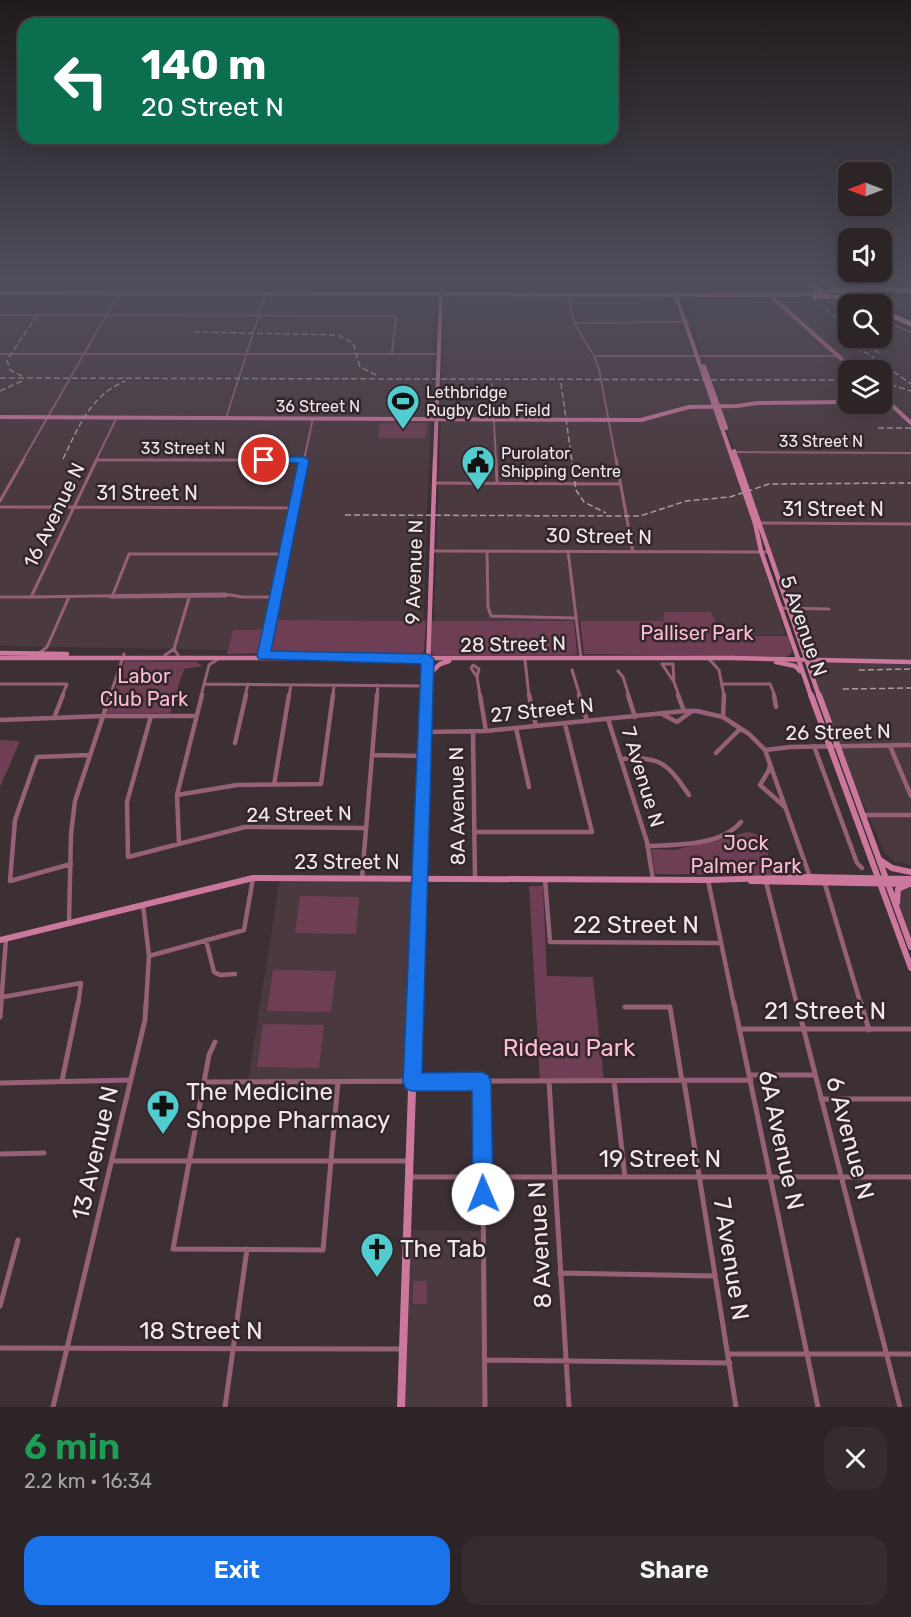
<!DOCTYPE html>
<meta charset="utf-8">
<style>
body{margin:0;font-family:Rubik,sans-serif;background:#352c30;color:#f1f3f6;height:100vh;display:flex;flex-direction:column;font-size:22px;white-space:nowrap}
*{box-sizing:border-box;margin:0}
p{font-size:20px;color:#a7a4a8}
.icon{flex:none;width:33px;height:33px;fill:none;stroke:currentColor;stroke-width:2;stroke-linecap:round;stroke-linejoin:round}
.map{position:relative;height:1407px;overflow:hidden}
.details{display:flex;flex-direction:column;background:#2d2428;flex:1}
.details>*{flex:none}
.top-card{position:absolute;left:18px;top:18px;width:600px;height:126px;border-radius:18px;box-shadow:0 6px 24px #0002,0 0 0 2px #484145;background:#0b6e4f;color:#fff;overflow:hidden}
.needle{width:39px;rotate:270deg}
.buttons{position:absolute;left:838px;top:162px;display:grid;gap:12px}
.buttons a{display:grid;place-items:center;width:54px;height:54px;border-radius:12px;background:#2d2428;box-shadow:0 6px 24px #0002,0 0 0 2px #484145;font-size:30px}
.pin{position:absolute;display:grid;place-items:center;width:51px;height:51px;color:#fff;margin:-26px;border:3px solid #fff;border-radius:50%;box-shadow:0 2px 6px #0007}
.me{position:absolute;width:66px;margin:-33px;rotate:359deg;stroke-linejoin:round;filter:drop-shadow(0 0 4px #0008)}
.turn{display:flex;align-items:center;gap:21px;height:126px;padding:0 24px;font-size:27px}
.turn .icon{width:78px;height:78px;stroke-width:2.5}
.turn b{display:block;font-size:42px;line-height:51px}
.round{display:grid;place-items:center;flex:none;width:63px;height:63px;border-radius:18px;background:#352c30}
.overview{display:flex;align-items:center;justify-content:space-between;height:102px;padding:0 24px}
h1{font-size:36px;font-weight:600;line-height:45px;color:#1e9e55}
.button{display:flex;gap:12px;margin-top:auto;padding:12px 24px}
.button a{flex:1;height:69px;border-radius:18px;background:#1a73e8;color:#fff;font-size:24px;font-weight:600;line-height:69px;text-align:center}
.button a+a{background:#352c30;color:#f1f3f6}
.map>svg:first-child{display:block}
.built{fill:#4b3940;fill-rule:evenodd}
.green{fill:#6e3e54}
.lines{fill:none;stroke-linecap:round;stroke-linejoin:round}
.street-far3{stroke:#966077;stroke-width:2}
.street-far2{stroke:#966077;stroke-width:3}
.street-far1{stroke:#966077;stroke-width:4.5}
.street{stroke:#966077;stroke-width:5}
.secondary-far3{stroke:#cc779c;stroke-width:4}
.secondary-far2{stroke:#cc779c;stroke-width:4.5}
.secondary-far1{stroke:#cc779c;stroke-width:6}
.secondary{stroke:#cc779c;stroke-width:8}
.highway{stroke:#fdadcf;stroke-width:5}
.rail{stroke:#a59c9f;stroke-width:1.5;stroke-dasharray:6 3;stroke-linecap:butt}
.route{fill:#1a73e8;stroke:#114b97;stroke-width:1.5}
.labels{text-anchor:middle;stroke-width:5;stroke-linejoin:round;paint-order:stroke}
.far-poi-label{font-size:16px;fill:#f0e8eb;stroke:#32262b;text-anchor:start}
.far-street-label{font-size:16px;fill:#f0e8eb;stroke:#32262b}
.street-label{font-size:20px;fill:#f0e8eb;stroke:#32262b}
.park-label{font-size:20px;fill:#febbd6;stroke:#32262b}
.near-street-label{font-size:24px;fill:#f0e8eb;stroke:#32262b}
.near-park-label{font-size:24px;fill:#febbd6;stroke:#32262b}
.near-poi-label{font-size:24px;fill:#f0e8eb;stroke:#32262b;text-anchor:start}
</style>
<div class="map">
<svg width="911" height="1407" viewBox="0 0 911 1407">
<rect width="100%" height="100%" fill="#3c3035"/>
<path class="built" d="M350,279H435L434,286H349Z
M445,279H526L527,288L444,287Z
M853,295L911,296V319L882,307V304H876Z
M0,296L427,297L435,301L423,621L275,620L266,630L233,631L228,650L0,646Z
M453,297H638L673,302L714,407L755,523L785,635L722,636L664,613L663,621H434L445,301Z
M780,299L828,300L849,307V338H882V319L907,328L905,331L911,333V865L895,862L885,853L842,756L771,558L764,529L718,407L695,331L696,301H781ZM849,370H882V404H849Z
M280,878L420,879L412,1082L248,1081Z
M911,884V947L898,911V889Z
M407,1230L484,1231L485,1407H401Z"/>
<path class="green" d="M380,423H427L426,438H378Z
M664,612H711L722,636H788L792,651L790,655L785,657L584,654L580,621H663Z
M275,620L426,621L424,651L421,654L408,655L270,654L268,652Z
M431,621H574L577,653L575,655H434L430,650Z
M233,630H266L261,653L227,654Z
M125,661L196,662L203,666L184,669L170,713H107Z
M0,740L20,741L0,787Z
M748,832L768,837V864L772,875L655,874L651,849L674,850Z
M529,886H543L547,976L593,977L604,1081H540Z
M300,896L359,897L356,934L295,933Z
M273,970L336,971L331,1012L267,1011Z
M263,1024L324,1025L319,1068L257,1067Z
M413,1281H427V1304H413Z"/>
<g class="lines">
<path class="street-far3" d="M532,279L533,291
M441,292L442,279
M567,292L574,323L594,356L599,369L616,460
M828,301L849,308
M0,315L394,316L396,318L392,354
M882,320L911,332
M574,323L689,322
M0,354H438
M594,356H837
M492,384L496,460
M226,418L266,293
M731,452L911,453
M23,460L119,293
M96,460L117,417
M97,460H304
M304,460L313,418"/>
<path class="street-far2" d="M496,459L497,483
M616,459L633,552
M97,460H304
M434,483L620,484
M0,501L24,459
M0,507L294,508
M759,523L911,524
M432,551L768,552
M487,551L488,607L491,616L576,618
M568,551L581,658
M0,597H31L97,459
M31,597L224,594L243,597H275
M110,597L226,596
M112,597L129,554H284
M781,608L829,609
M174,649L178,655
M38,654L47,647L69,597
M165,655L174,649L189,598
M263,658L305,459
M709,659L719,670L724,696
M525,660L529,696
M662,664H673L674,682Z
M473,665L479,669L477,677L471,668Z
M572,670L580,696
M618,671L623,677L629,696
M477,677L480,696
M674,682L679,696
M0,684H67L62,696
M205,684L426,686
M722,684H770L775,696
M110,696L124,654
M201,696L209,665L218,659
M245,696L248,684
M289,696L291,685
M333,696L334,685
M377,696L378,685"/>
<path class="street-far1" d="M480,695L486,731
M529,695L536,726
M579,695L587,721
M628,695L635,717
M678,695L684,711
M774,695L776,707
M662,714L677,722L692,711
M151,716L127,802L128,857L245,827L366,828
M723,717L724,695
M54,718L63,695
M608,719L647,842L653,880
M0,720L103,716H195
M516,728L529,787
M426,732L486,731L684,711H697L723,717L749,734L765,750L810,877
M473,732L475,879
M235,743L246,695
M814,746L857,863L862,868
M890,746L911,796
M765,750L791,747L911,745
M716,753L740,729
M372,755L424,756
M621,759C660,755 668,764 689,795
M770,763L769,770L760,785L785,807
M274,785L289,695
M177,795L237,785L321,784L333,695
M862,815H911
M474,832H592L565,724
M179,844L177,795L202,695
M647,846C676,845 721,846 741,822
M71,864L10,881L15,820L37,757L89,755
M362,878L377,695
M545,879L550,942L721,943
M708,880L734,1005
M766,882L797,1005
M825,884L861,1005
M143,905L149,956L146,1005
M69,922L71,834L75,801L110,695
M206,940L214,972L220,975L235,974
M149,956L244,930L253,878
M3,997L81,983L78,1005
M1,1005L6,939"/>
<path class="street" d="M734,1003L818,1407
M797,1003L900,1407
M861,1003L869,1030
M625,1007H670L682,1081
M0,1017L1,1003
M739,1029H911
M215,1042L209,1055L173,1249L323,1250L338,1082
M750,1075H815
M62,1081L78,1003
M549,1081L569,1407
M614,1081L625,1177
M684,1081L736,1407
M204,1082L751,1080
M482,1082L485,1407
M0,1083L131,1080
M821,1099H911
M0,1154L44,1153
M112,1161H410
M410,1177H911
M560,1273L715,1276
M0,1306L18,1240
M0,1348L403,1349
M729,1354H911
M486,1360L730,1363
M53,1407L145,1020L146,1003
M225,1407L247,1249"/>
<path class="secondary-far3" d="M907,279L911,284
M0,293L798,295L833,291
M675,293L733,460
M771,296L854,370
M704,366L726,428
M882,396L911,423
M0,417L641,420L689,407L737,406L757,403L849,402
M734,451L737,460
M435,460L441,292"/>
<path class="secondary-far2" d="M733,459L755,523L761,551L811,696
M737,459L819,696
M0,653L67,654
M0,658H734
M733,658L911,662
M776,662L795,666L800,671
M427,676L440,664L449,661
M427,696L435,459"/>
<path class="secondary-far1" d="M811,695L911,968
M819,695L911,947
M880,860L892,868L911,872
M751,881L911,884
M897,903L898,889L907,885
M0,940L253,878L708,880L810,877L911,879
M415,1005L427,695"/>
<path class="secondary" d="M401,1407L415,1003"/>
<path class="highway" d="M807,279L821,291L817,293
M816,279L868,304
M833,291L871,288L911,291
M815,296L839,297L852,302
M882,311L911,324"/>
<path class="rail" d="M791,279L849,329
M194,332L338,335L353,343L360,367L378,376
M860,338L879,353
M847,345L867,353L911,384
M22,376L10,370L7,360L36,317
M0,378L849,380
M882,382L911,391
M561,383L576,490L584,502L606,513
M0,391L22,381
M878,428H911
M63,459C79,426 90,396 125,381
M345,515L640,516L686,501L730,497L769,484L911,483
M859,670L911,669
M843,689L911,688"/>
</g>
<linearGradient id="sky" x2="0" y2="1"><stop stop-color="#211a1d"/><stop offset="0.59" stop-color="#504e5c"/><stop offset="1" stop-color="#504e5c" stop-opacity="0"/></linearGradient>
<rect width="911" height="476" fill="url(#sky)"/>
<path class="route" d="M264,457H304L309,460L271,651L428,654L434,659L422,1073L482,1072L488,1075L491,1082L493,1194L490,1201L483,1204L476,1201L473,1194L472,1091H412L406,1089L403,1082L421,664L259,659L257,656L298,463L261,462V458Z"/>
<defs>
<symbol id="stadium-pin" viewBox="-11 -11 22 30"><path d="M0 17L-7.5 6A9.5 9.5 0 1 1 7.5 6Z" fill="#52cdcf" stroke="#32262b"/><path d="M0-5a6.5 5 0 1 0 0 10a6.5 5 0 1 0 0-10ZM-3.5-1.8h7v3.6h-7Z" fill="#111"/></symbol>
<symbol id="civic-pin" viewBox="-11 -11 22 30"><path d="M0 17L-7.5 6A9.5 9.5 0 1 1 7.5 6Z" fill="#52cdcf" stroke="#32262b"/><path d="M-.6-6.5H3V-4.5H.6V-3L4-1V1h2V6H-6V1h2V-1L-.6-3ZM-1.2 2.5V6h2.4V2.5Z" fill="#111"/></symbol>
<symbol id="pharmacy-pin" viewBox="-11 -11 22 30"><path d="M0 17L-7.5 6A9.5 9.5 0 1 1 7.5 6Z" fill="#52cdcf" stroke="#32262b"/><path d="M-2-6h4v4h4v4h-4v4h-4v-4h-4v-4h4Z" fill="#111"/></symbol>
<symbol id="church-pin" viewBox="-11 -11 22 30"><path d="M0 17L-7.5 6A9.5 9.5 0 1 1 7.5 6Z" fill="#52cdcf" stroke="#32262b"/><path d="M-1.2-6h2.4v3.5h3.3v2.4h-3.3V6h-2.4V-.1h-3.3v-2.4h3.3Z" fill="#111"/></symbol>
</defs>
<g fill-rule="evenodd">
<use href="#stadium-pin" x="384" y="382" width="38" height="52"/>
<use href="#civic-pin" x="459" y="443" width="38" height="52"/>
<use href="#pharmacy-pin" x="144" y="1087" width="38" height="52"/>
<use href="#church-pin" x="358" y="1230" width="38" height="52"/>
</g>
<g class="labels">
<g class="far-poi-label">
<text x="426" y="398">Lethbridge<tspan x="426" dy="18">Rugby Club Field</tspan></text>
<text x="501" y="459">Purolator<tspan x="501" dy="18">Shipping Centre</tspan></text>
</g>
<g class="far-street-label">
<text x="318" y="412">36 Street N</text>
<text x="821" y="447">33 Street N</text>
<text x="183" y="454">33 Street N</text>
</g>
<g class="street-label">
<text x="147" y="500">31 Street N</text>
<text x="833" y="516">31 Street N</text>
<text transform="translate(54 515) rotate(-64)" y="7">16 Avenue N</text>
<text transform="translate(599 536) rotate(1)" y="7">30 Street N</text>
<text transform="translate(414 572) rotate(-88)" y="7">9 Avenue N</text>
<text transform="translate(804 626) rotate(71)" y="7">5 Avenue N</text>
<text transform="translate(513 644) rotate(-1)" y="7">28 Street N</text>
<text transform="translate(542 710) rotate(-6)" y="7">27 Street N</text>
<text transform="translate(838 732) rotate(-1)" y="7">26 Street N</text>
<text transform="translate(643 777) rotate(73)" y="7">7 Avenue N</text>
<text transform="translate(457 806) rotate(-91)" y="7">8A Avenue N</text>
<text transform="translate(299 814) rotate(-1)" y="7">24 Street N</text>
<text x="347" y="869">23 Street N</text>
</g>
<g class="park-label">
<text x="697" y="640">Palliser Park</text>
<text x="144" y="683">Labor<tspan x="144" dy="23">Club Park</tspan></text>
<text x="746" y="850">Jock<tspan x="746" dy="23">Palmer Park</tspan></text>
</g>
<g class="near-street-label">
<text x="636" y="933">22 Street N</text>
<text x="825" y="1019">21 Street N</text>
<text transform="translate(850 1138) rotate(75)" y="8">6 Avenue N</text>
<text transform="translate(781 1140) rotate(78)" y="8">6A Avenue N</text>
<text transform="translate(95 1153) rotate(-77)" y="8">13 Avenue N</text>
<text x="660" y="1167">19 Street N</text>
<text transform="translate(540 1245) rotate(-93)" y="8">8 Avenue N</text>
<text transform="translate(731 1259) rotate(81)" y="8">7 Avenue N</text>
<text x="201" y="1339">18 Street N</text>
</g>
<g class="near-park-label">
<text x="569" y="1056">Rideau Park</text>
</g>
<g class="near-poi-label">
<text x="186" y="1100">The Medicine<tspan x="186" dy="28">Shoppe Pharmacy</tspan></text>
<text x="400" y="1257">The Tab</text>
</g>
</g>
</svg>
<div class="buttons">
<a><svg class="needle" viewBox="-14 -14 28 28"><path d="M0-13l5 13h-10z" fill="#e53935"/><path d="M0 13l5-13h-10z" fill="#a7a4a8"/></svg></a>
<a><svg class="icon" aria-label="sound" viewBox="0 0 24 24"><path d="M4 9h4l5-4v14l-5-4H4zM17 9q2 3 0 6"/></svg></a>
<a><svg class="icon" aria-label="search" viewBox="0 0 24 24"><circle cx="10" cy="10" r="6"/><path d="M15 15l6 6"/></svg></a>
<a><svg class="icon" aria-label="layers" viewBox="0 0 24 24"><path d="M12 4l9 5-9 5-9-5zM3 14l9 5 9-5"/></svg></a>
</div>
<div class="pin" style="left:264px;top:460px;background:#d93025"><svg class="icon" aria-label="arrive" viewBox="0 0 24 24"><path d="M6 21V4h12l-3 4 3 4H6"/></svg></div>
<svg class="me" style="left:483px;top:1194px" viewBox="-20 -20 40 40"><circle r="19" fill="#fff"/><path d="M0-13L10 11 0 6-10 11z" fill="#1a73e8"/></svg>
<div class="top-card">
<div class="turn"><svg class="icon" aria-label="left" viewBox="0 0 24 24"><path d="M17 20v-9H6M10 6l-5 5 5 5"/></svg><div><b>140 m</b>20 Street N</div></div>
</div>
</div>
<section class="details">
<div class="overview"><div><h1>6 min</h1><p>2.2 km · 16:34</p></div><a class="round"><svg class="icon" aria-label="close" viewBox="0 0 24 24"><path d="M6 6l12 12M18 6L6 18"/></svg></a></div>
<div class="button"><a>Exit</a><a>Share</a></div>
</section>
